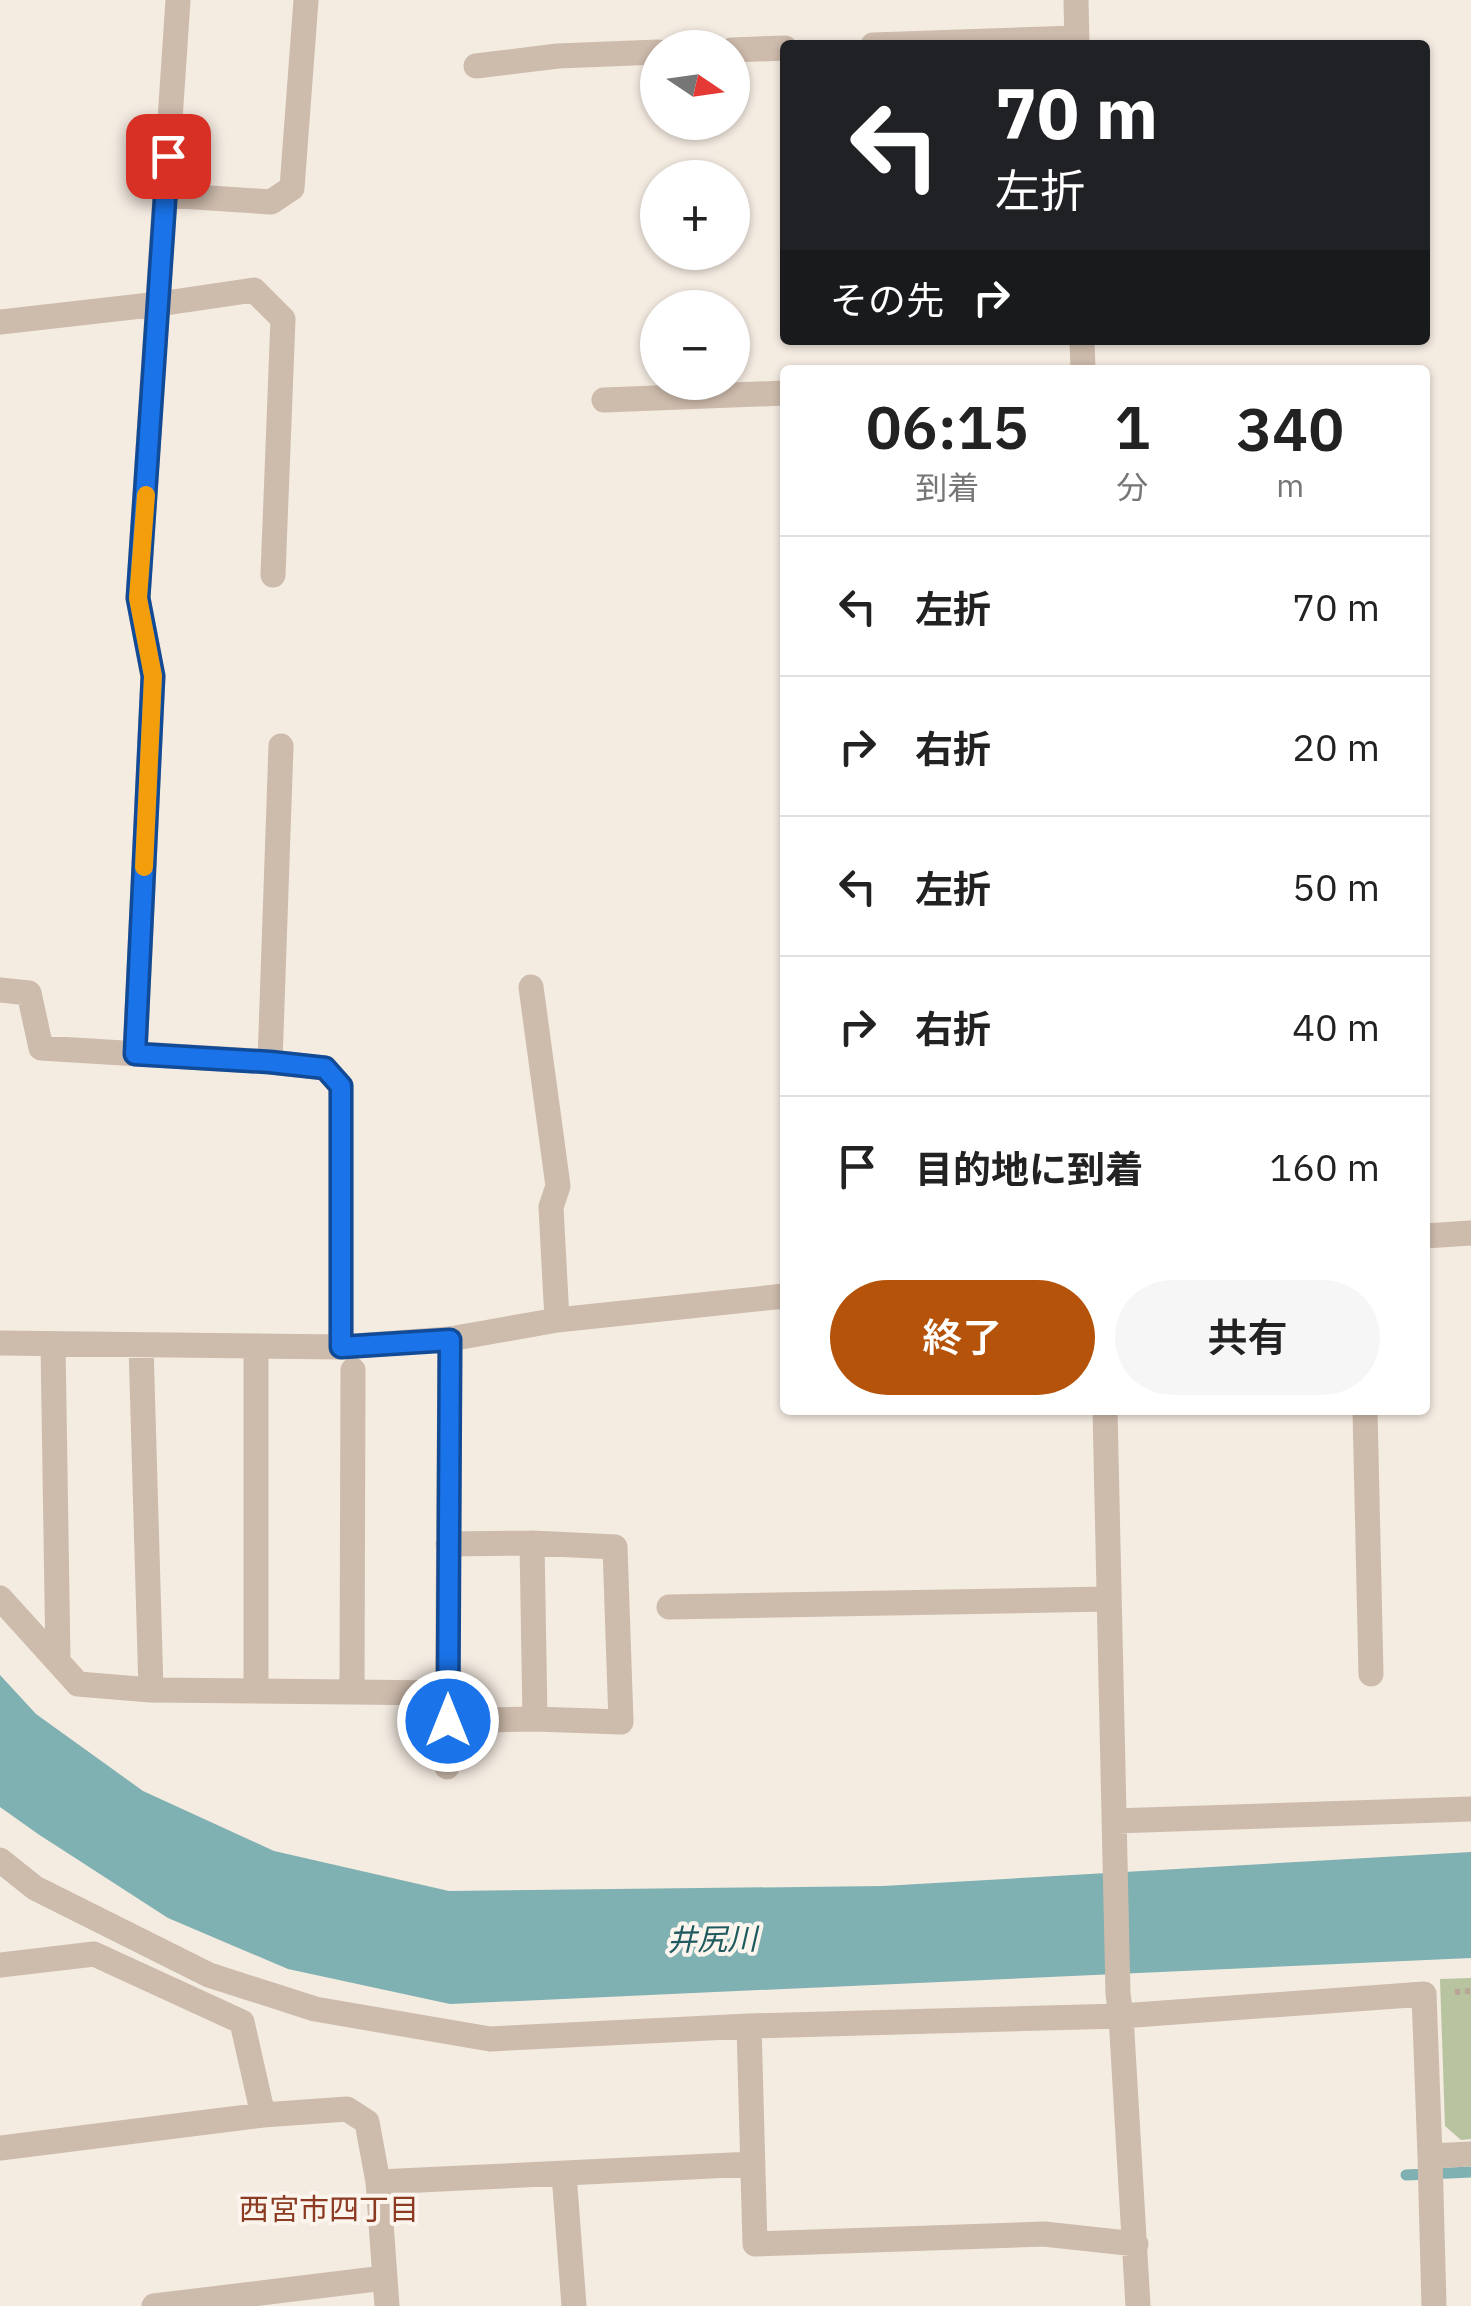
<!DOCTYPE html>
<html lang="ja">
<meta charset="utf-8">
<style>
body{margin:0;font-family:"IBM Plex Sans","Noto Sans JP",sans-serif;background:#f6f6f6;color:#222;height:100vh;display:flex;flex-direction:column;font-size:38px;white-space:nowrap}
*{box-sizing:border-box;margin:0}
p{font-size:32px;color:#767676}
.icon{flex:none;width:55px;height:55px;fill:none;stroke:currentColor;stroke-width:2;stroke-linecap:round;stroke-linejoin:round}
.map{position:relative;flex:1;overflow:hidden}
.drawer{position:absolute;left:780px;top:365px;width:650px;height:1050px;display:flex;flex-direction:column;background:#fff;border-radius:10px;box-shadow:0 2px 8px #0004}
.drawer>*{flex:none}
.guide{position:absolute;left:780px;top:40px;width:650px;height:305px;border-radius:10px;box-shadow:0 2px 8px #0004;background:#202124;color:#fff;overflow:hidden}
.needle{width:65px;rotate:103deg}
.fabs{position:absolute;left:640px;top:30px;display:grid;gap:20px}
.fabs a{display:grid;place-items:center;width:110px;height:110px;border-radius:50%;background:#fff;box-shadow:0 2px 8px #0004;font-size:50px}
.pin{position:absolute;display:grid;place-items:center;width:85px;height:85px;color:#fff;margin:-42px;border-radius:20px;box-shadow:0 5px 15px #0006}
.me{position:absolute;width:110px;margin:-55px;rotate:0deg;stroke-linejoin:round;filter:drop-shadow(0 0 8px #0008)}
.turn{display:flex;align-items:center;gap:35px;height:210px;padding:0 50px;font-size:45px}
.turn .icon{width:130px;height:130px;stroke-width:2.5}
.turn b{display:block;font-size:70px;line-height:85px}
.then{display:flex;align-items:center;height:95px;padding:0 50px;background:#0003;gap:20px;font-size:38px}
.eta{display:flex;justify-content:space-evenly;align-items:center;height:170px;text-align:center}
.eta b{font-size:60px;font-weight:600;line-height:70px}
.primary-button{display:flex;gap:20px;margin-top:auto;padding:20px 50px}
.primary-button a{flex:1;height:115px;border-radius:60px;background:#b45309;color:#fff;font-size:40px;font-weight:600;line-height:115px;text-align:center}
.primary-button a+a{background:#f6f6f6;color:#222}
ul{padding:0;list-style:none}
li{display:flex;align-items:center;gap:30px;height:140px;padding:0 50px;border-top:2px solid #e0e0e0}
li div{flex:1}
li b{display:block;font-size:38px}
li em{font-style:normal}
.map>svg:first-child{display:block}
.green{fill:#b8c4a0}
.water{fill:#7fb0b2}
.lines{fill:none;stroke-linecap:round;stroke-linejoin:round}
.stream{stroke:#7fb0b2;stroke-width:11}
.path{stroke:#b9a596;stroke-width:6;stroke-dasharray:5 5;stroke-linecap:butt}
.minor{stroke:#cdbbac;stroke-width:25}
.route-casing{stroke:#114b97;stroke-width:25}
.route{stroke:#1a73e8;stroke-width:18}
.slow{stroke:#f59e0b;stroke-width:18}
.labels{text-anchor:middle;stroke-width:8;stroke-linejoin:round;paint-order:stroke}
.water-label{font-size:30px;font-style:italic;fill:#1f5a5e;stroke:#fbf5ee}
.neighbourhood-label{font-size:30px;fill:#8c3b22;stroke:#fbf5ee}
</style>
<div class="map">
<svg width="1471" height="2306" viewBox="0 0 1471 2306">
<rect width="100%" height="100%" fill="#f4ebe1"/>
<path class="green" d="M1471,1978V2139L1461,2140L1445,2126L1440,1979Z"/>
<path class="water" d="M0,1675L36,1714L143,1791L274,1851L449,1891L883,1886L1471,1852V1958L450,2004L288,1969L168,1918L38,1834L0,1807Z"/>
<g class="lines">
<path class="stream" d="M1406,2175L1471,2172"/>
<path class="path" d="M1455,1992L1471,1991"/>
<path class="minor" d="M1076,0L1077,45
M873,45L1077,38
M732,50L785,48
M476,66L558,56L658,52
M165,195L271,202L292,188L306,0
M0,322L159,304L254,290L283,319L273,575
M1082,340L1083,370
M604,400L785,393
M531,987L558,1186L551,1207L557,1320
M0,990L29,993L41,1048L270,1062L325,1068L341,1086V1347
M135,1054L153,676L138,598L178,0
M270,1062L281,746
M1425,1236L1471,1233
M0,1343L341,1347L450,1339L557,1320L785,1296
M53,1344L58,1661
M141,1345L151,1690
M1105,1410L1118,1994L1121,2016L1138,2306
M1365,1410L1371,1674
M532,1543L535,1719
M0,1598L78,1684L151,1690L448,1693
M669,1607L1109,1599
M256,1691V1346
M352,1692L353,1370
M448,1721L535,1719L621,1722L615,1547L532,1543L448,1544
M447,1767L450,1339
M1114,1821L1471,1809
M0,1860L35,1888L209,1975L315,2009L490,2039L749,2026L1121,2016L1424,1994L1430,2156L1471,2154
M0,1965L94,1954L242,2022L263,2115
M749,2026L755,2244L1044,2234L1136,2244
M0,2148L263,2115L347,2109L367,2122L378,2182L387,2306
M1430,2156L1434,2306
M564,2174L574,2306
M378,2182L753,2164
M154,2306L384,2278"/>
</g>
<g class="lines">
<defs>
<path id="route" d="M168,156L138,598L153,676L135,1054L270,1062L325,1068L341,1086V1347L450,1340L448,1721"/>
</defs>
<use href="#route" class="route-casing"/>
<use href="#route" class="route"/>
<path class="slow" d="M144,867L153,676L138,598L146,495"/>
</g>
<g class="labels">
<g class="water-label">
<text transform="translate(712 1940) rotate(-1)" y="10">井尻川</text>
</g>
<g class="neighbourhood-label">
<text x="329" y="2220">西宮市四丁目</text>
</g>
</g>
</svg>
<div class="fabs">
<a><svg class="needle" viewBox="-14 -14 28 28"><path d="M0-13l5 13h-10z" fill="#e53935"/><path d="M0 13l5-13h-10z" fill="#767676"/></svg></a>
<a>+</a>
<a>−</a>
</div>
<div class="pin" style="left:168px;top:156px;background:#d93025"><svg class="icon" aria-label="arrive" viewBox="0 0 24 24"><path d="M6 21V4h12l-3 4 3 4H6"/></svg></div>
<svg class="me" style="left:448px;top:1721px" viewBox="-20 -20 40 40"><circle r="17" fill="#1a73e8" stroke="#fff" stroke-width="3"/><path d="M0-11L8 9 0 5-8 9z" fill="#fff"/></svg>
<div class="guide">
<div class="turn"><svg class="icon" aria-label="left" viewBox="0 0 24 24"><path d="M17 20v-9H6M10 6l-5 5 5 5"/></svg><div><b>70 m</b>左折</div></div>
<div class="then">その先<svg class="icon" aria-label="right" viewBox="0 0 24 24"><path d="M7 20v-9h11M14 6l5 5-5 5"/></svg></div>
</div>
<section class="drawer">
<div class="eta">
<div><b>06:15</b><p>到着</p></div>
<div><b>1</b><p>分</p></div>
<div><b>340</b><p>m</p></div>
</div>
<ul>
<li><svg class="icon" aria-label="left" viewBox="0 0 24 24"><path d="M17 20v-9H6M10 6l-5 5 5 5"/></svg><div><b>左折</b></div><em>70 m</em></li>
<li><svg class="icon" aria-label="right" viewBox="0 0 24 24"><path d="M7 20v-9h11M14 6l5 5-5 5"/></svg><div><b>右折</b></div><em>20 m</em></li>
<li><svg class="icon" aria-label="left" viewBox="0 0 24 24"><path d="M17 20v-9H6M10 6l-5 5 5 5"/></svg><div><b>左折</b></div><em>50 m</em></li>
<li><svg class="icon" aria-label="right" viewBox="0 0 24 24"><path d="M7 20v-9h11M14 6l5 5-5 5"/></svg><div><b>右折</b></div><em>40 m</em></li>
<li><svg class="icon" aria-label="arrive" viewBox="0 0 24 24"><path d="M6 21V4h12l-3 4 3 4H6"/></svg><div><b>目的地に到着</b></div><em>160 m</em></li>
</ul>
<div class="primary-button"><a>終了</a><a>共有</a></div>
</section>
</div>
